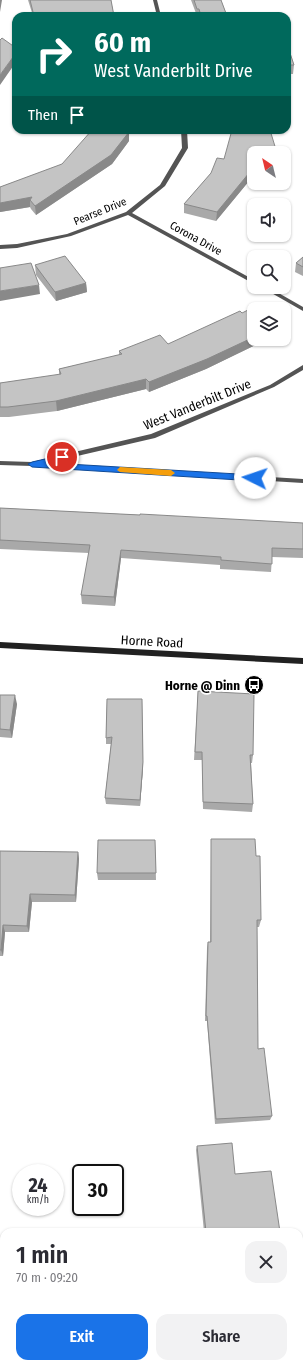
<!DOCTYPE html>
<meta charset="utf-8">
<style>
body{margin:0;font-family:"Fira Sans Condensed",sans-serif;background:#f2f2f3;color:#2b2b33;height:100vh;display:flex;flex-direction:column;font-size:15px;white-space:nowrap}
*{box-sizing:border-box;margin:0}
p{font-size:13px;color:#7c7c81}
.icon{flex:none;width:22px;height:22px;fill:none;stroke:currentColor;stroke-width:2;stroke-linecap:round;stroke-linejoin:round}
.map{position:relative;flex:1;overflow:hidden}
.panel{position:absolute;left:0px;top:1228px;width:303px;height:140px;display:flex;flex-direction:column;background:#fff;border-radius:12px 12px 0 0;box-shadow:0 1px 3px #0004}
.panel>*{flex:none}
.guide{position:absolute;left:12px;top:12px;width:279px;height:122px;border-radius:12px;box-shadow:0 1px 3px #0004;background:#00695c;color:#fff;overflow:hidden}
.needle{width:26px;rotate:325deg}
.controls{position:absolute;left:247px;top:146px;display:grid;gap:8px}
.controls a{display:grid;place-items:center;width:44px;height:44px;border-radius:8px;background:#fff;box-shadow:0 1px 3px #0004;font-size:20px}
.speed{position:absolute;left:12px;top:1164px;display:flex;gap:8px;font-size:20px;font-weight:700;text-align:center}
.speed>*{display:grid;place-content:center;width:52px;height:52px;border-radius:50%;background:#fff;box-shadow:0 1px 3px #0004;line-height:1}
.speed small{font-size:10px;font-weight:400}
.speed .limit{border:2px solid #111;border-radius:6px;background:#fff;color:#111}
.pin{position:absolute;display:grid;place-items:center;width:34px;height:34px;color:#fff;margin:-17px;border:2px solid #fff;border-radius:50%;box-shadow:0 1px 4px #0007}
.me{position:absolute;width:44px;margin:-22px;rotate:274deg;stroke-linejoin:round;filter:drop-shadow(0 0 3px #0008)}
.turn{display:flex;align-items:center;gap:14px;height:84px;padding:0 16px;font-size:18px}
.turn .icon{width:52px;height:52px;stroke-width:2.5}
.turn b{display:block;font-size:28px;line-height:34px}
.then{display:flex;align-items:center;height:38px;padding:0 16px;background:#0003;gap:8px;font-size:15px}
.round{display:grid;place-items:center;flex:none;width:42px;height:42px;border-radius:12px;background:#f2f2f3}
.summary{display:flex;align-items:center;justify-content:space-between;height:68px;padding:0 16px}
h1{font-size:24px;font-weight:600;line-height:30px}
.primary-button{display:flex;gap:8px;margin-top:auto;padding:8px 16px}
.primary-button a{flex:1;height:46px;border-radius:12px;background:#1a73e8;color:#fff;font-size:16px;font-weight:600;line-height:46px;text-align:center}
.primary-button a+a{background:#f2f2f3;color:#2b2b33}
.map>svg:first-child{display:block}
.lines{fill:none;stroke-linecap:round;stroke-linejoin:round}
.street{fill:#545454;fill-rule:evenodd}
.secondary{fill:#212121;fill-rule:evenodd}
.wall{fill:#a9a9a9}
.shaded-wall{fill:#898989}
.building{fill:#c4c4c4;stroke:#898989}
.route{fill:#1a73e8;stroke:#114b97}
.slow{fill:#f59e0b}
.labels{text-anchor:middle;stroke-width:3.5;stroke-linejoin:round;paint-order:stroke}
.far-street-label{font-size:11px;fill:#000;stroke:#fff}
.street-label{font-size:13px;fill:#000;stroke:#fff}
.poi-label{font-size:13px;font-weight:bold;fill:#000;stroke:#fff;text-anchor:end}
</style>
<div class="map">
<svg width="303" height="1368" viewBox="0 0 303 1368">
<rect width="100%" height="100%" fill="#fff"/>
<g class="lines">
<path class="street" d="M153,0H157L161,16H157Z
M181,130H187L188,148L165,186L132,213L254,280V284L128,215L71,236L17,248L0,249V245L17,244L67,234L126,212L160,185L182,148Z
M261,287H268L303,307V311Z
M303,365V370L274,387L155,438L47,463L303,479V483L42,467L39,465L32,466L0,465V461L32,462L151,434L270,385Z"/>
<path class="secondary" d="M0,642L303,658V664L0,648Z"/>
</g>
<path class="wall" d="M28,0H111L114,16H33Z
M191,0H221L227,16H197Z
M287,44L294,65L293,74H287Z
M129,141L112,164L36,215L31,209L30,207L0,212V187Z
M254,153V175L216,221L184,213V204L224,159Z
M303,257V276L295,272L296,263Z
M35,265L86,283L87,292L56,301L36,275Z
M254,339H268L206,369L149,392L146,389L57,411L9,417H0V383L59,375V369L119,355V351L168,344Z
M0,508L303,523V558L272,557L271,572L220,569V565L121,558L115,606L82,604L81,595L89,553L0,549Z
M198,691L253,755L252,763H251L253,804L252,812L203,809L202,760H194Z
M0,695L17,704L12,738L0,737Z
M107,699L143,768L140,806L106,804L105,798L111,744H106V738Z
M211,839L261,920L259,927H257L258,1049L272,1116L270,1120L215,1124L207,1021H205L207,948L208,942H210L211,847Z
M155,840L156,880H98L97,873Z
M0,851L78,852L79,859L76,902H32L29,932H5L3,956H0Z
M197,1146L235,1174L280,1232H204L196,1150Z
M241,1364H299L303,1368H241Z"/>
<path class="shaded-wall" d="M0,0H2L0,12Z
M16,53V62L0,85V75Z
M129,132V141L112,164L36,215L35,206Z
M254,167V175L216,221L217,212Z
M32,197L30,200V207L0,212V203Z
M86,283L87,292L56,301L55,292Z
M39,285L40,294L0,301V291Z
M254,337V339H268L206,369L149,392V382Z
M146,379V389L57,411L56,401Z
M121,550V558L115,606L114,597Z
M15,695L17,704L12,738L10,730Z
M142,699L143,768L140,806V800Z
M78,852L79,859L76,902L75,895Z
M30,894L32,902L29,932L27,926Z
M3,925L5,932L3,956L1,950Z"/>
<path class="building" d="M30,0H111L114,16H34Z
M194,0H221L227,16H201L199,9H197Z
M2,38L16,48V53L0,75V40Z
M287,44L294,65H287Z
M92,130H129V132L111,155L35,206L30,200L32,197L0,203V187L62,164Z
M232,130H270L277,153H254V167L217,212L184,204L211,173L217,158L224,159Z
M65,256L86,283L55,292L35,265Z
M303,257V267L296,263Z
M31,263L39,285L0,291V268Z
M258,305L263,309H254V337L207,359L149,382L146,379L56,401L8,407H0V383L61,374L59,369L122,354L119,351L160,335L168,344L240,311L242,313Z
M0,508L140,515V514L303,523V549L272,548V564L221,560V557L121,550L114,597L81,595L90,545L0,540Z
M198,691L254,694L253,755H250L253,804L203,802L202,752H195Z
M0,695H15L10,730L0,729Z
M107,699H142L143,762L140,800L105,798L112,737L106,738Z
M211,839H255L256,856H260L261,920H257L258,1049L264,1048L272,1116L216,1119L207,1016H206L208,942H211Z
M98,840H155L156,873H97Z
M0,851L78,852L75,895L30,894L27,926L3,925L1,950H0Z
M232,1143L235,1174L271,1171L280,1232H206L197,1146Z
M299,1310L303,1334V1368H243V1364H299Z"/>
<path class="route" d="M62,455L66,457L65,459L51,463L255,475L259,478L255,481L32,467L28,464L32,462Z"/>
<path class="slow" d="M120,467L171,470L175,473L171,476L120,472L117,470Z"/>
<defs>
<symbol id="bus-disc" viewBox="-11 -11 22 22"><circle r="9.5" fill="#000" stroke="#fff"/><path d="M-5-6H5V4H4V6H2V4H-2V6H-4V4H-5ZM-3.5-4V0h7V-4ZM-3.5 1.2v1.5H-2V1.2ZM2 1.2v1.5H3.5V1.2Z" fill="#fff"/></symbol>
</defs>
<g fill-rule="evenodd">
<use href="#bus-disc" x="243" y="674" width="22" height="22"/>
</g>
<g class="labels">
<g class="far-street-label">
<text transform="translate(100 211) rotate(-22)" y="4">Pearse Drive</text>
<text transform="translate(196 238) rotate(29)" y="4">Corona Drive</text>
</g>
<g class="street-label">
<text transform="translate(197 404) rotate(-22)" y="5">West Vanderbilt Drive</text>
<text transform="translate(152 641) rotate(3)" y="5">Horne Road</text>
</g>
<g class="poi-label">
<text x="240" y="690">Horne @ Dinn</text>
</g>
</g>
</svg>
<div class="controls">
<a><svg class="needle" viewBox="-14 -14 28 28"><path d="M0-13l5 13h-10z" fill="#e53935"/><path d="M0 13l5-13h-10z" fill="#7c7c81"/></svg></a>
<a><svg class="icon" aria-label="sound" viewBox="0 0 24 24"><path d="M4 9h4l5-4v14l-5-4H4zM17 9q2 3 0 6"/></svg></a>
<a><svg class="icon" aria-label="search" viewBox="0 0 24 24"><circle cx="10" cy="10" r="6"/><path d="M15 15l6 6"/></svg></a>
<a><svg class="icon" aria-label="layers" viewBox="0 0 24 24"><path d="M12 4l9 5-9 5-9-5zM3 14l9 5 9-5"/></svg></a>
</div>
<div class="speed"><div>24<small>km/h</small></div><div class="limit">30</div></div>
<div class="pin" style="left:62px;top:457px;background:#d93025"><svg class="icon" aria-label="arrive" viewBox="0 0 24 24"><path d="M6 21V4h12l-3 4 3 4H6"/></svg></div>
<svg class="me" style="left:255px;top:478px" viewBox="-20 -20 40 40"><circle r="19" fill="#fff"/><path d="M0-13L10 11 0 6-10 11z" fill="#1a73e8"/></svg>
<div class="guide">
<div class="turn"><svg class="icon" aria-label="right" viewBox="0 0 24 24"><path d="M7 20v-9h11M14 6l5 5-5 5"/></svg><div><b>60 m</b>West Vanderbilt Drive</div></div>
<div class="then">Then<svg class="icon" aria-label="arrive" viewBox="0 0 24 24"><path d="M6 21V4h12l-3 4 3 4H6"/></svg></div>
</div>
<section class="panel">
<div class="summary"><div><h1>1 min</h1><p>70 m · 09:20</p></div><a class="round"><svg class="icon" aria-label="close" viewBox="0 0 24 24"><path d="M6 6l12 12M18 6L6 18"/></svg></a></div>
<div class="primary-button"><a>Exit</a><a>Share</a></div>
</section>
</div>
